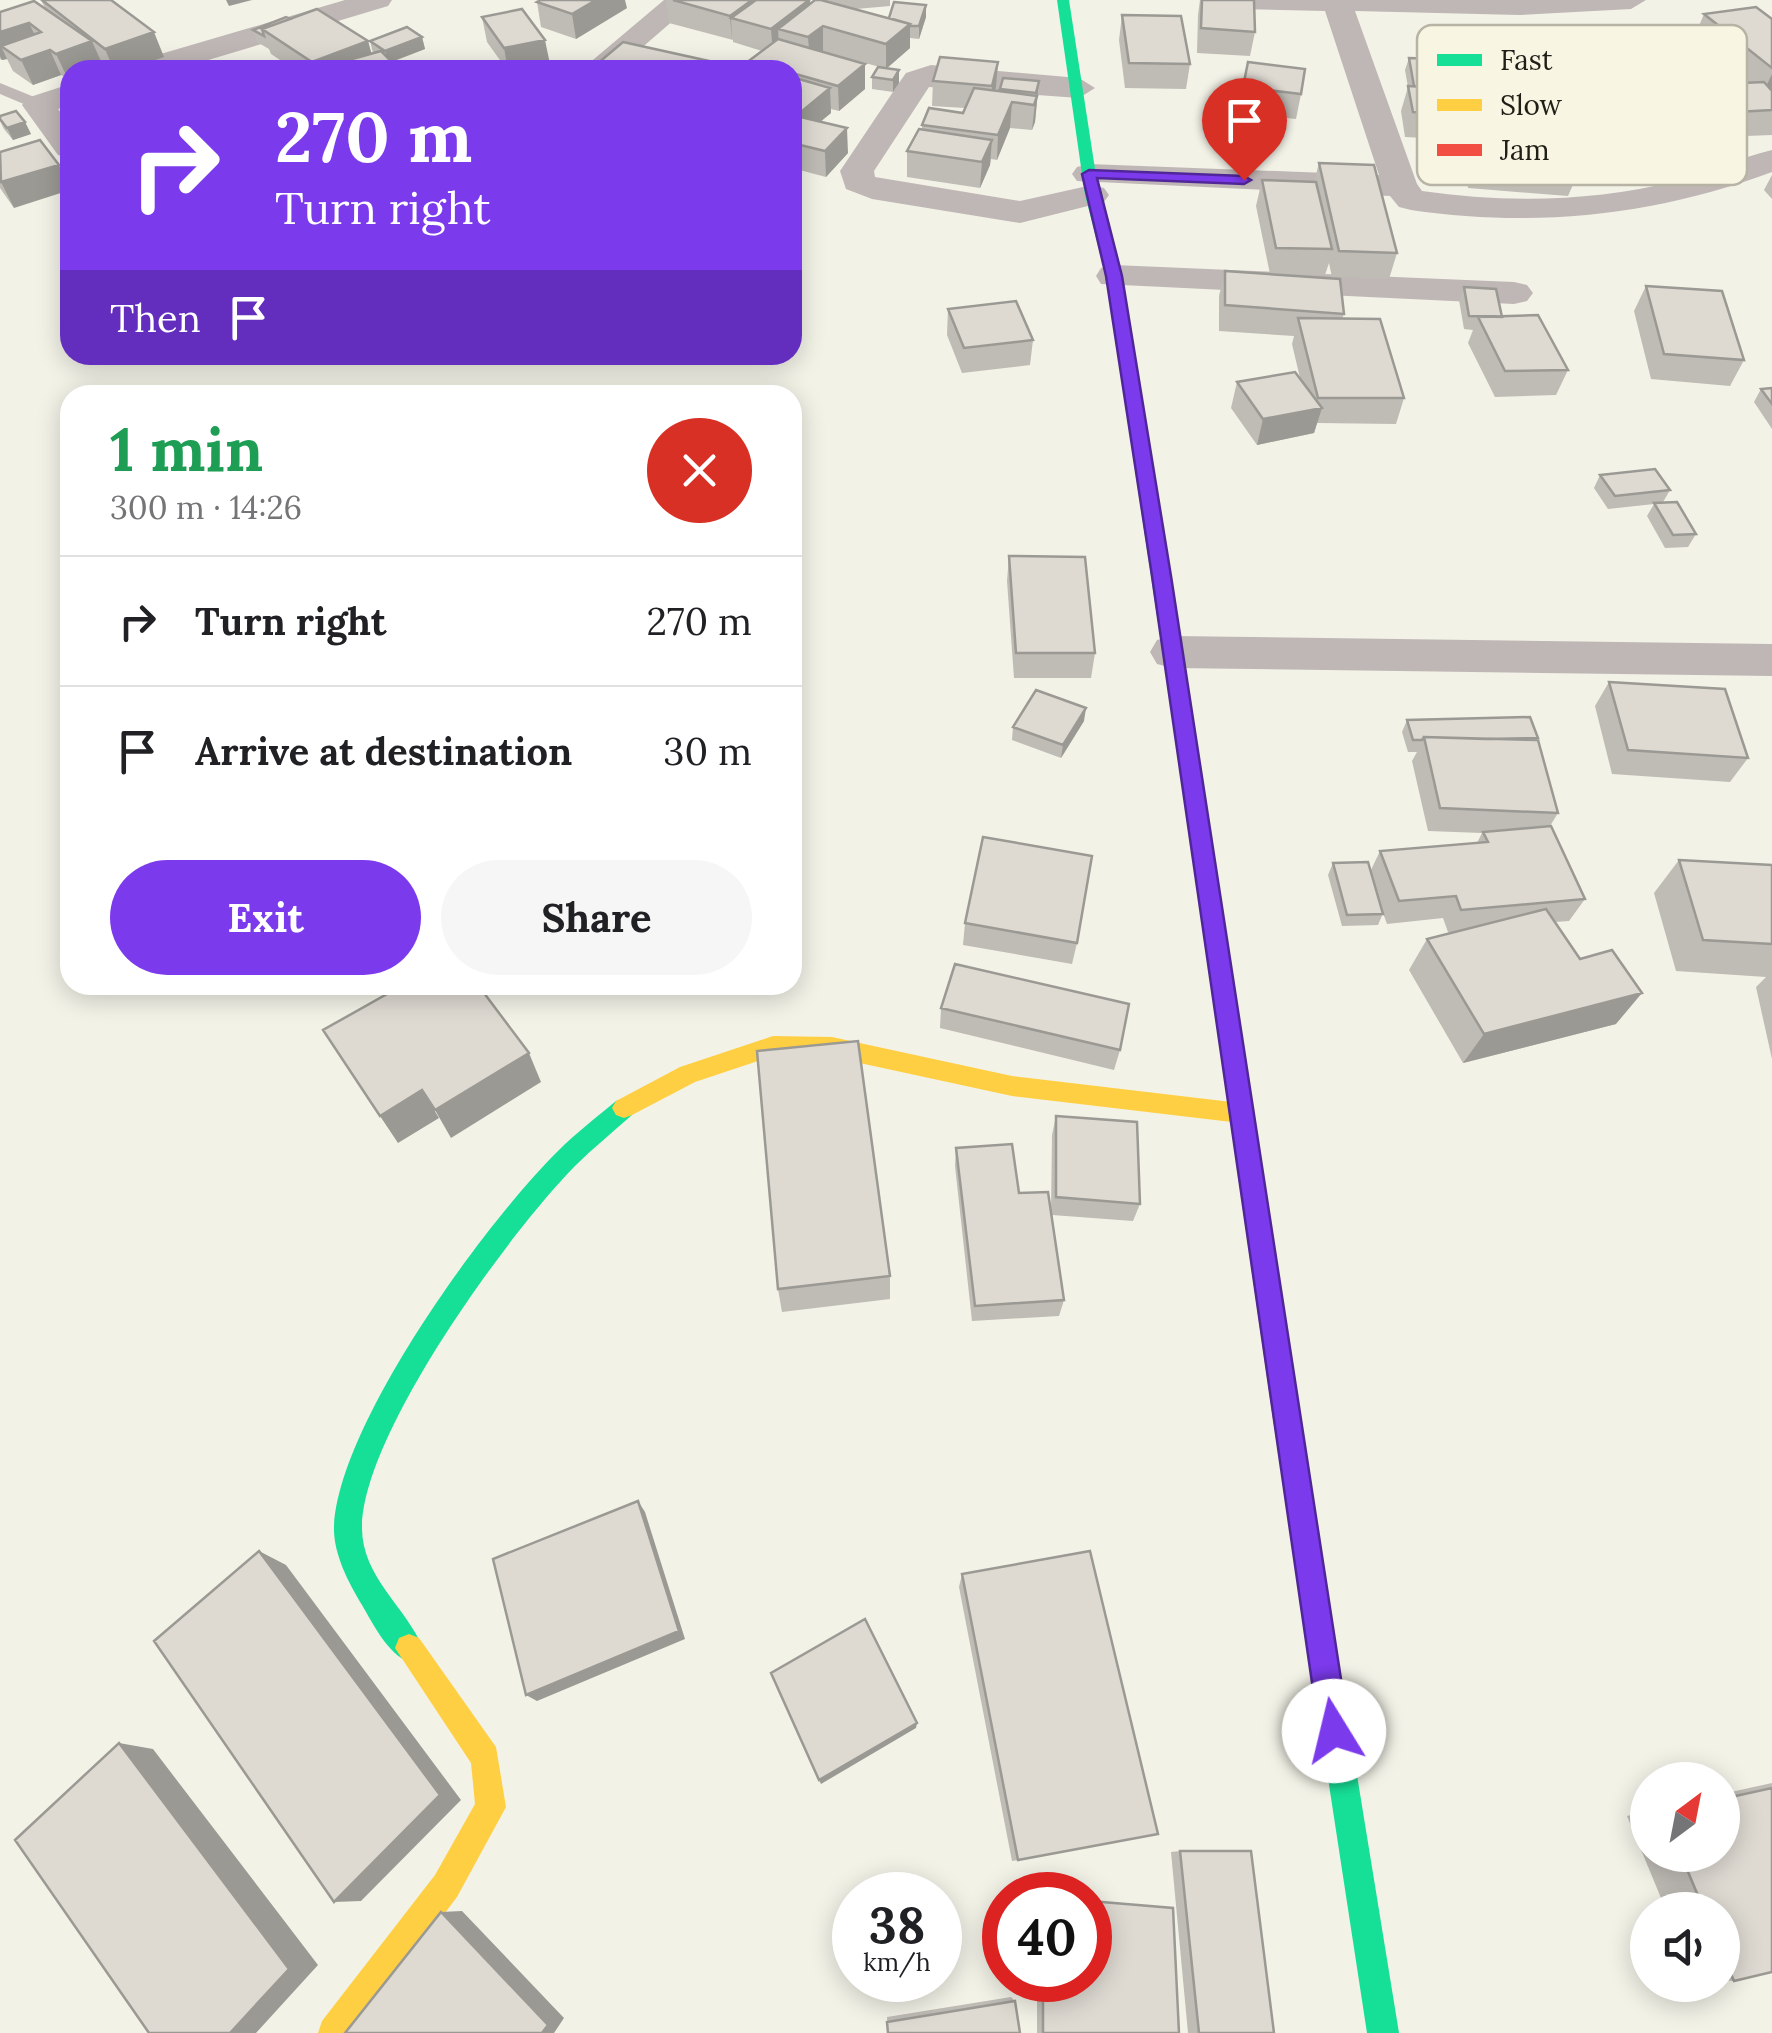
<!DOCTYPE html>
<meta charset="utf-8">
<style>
body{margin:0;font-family:Lora,serif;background:#f6f6f6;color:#202124;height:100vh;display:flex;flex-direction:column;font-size:38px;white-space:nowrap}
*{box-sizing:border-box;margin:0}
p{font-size:32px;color:#757577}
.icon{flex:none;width:55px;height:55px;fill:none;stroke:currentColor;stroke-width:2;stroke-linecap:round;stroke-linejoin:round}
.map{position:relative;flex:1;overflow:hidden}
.side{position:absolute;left:60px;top:385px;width:742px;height:610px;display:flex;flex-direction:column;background:#fff;border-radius:30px;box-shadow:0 5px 25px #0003}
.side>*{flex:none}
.guide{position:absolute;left:60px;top:60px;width:742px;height:305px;border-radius:30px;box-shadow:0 5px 25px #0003;background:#7c3aed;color:#fff;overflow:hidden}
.needle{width:65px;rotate:32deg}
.buttons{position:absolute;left:1630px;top:1762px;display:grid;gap:20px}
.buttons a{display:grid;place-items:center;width:110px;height:110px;border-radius:50%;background:#fff;box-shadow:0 5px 25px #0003;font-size:50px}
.speed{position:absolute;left:832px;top:1872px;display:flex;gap:20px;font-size:50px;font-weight:700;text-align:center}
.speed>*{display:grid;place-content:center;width:130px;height:130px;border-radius:50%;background:#fff;box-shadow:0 5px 25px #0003;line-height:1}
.speed small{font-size:25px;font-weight:400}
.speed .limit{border:15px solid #d22;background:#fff;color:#111}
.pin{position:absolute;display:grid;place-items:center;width:85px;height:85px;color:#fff;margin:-102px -42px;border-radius:50% 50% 50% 0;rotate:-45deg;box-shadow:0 0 10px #0007}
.pin .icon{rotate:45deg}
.me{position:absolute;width:110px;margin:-55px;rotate:351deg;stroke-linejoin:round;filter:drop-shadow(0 0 8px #0008)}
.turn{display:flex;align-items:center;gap:35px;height:210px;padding:0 50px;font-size:45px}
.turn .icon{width:130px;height:130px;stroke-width:2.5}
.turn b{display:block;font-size:70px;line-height:85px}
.then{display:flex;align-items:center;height:95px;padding:0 50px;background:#0003;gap:20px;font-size:38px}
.round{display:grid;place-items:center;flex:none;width:105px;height:105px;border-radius:52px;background:#f6f6f6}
.summary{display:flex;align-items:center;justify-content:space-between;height:170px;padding:0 50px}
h1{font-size:60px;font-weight:700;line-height:75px;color:#1e9e55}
.action{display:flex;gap:20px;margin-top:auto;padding:20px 50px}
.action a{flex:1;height:115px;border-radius:60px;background:#7c3aed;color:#fff;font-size:40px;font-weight:700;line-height:115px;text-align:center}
.action a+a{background:#f6f6f6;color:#202124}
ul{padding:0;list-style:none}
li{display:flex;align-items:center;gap:30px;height:130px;padding:0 50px;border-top:2px solid #e0e0e0}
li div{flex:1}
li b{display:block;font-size:38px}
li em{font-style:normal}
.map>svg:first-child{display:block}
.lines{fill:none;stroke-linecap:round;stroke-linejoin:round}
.lane{fill:#bfb7b5;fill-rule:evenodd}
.street{fill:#bfb7b5;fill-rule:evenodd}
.fast{fill:#16e098;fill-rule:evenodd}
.slow{fill:#ffcf43;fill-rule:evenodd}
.jam{fill:#f24e42;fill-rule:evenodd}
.wall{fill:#bfbbb5}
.shaded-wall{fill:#9b9993}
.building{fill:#dedad2;stroke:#9b9993;stroke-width:2.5}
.route{fill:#7c3aed;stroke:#51269a;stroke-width:2.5}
.key{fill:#f8f5e2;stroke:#b7b4a5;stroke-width:2.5}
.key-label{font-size:28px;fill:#1f1e17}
</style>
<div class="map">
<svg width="1772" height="2033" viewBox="0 0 1772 2033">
<rect width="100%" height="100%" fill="#f3f2e7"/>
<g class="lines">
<path class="lane" d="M0,83L44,101L47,105L38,110L0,94Z"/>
<path class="street" d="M345,0H392L388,6L175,70H125L130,63Z
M664,0H697L616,70H581Z
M1225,0H1646L1631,9L1520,15L1355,11L1417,184L1422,191C1507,203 1593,202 1676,181C1709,172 1739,158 1772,150V172C1654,216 1535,228 1411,210L1399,207L1390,196L1077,181L1072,174L1077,167L1089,164L1379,175L1325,11L1240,9Z
M931,65L1079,78L1095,88L1079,98L929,87L874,171L875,177L1020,201L1092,185L1104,188L1109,195L1104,202L1020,223L872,199L846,189L840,171L901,80L906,73Z
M70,84V105L58,109L70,125V158L58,155L22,105L27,98Z
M1114,265L1514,282L1527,285L1533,293L1527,301L1514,304L1101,284L1096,276L1101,268Z
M1173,636L1772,644V676L1173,668L1157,664L1150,652L1157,640Z"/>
<path class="fast" d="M1057,0H1069L1099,195L1122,276L1199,763L1189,770L1179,763L1106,276L1085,195Z
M624,1098L632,1101L636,1108L632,1115C613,1132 593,1148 575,1166C509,1233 362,1434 362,1528C362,1577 406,1607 423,1648L419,1658L409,1662C388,1654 373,1624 362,1605C348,1582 333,1553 334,1526C339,1423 485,1223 558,1151C576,1133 597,1117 616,1101Z
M1286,1406L1295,1410L1299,1419L1399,2033H1367L1273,1419L1277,1410Z"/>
<path class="slow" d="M773,1036L832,1037L1012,1076L1240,1103L1248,1106L1252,1113L1248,1120L1240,1123L1012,1096L832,1057L773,1056L695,1082L632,1115L624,1118L616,1115L612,1108L616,1101L680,1067Z
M409,1634L419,1638L496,1747L506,1807L457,1897L354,2033H318L322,2021L435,1875L475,1804L471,1763L395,1648L399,1638Z"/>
<path class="jam" d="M1189,756L1199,763L1299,1419L1295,1428L1286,1432L1277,1428L1273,1419L1179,763Z"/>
</g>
<path class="wall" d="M41,0L164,57L127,70H110L102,63L103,66L68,79L61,75L33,85L13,71L7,59L2,60L0,59V12L45,8Z
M666,0H810V4L826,1V0H890V6L856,9L889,18L926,5V17L919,39L910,38V48L887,68L899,70V83L893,92L872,89V77L884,68L823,52L865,64V89L839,111L831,109V113L821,121L848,153L826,177L792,168V70H742L750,64V60L762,51L733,42V40L669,23Z
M1200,0H1254L1255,32L1250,56L1197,53L1198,15Z
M537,2L627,8L576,39L541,27Z
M1704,14L1772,19V135L1721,137L1709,163L1654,162L1629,114L1640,89L1694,91L1696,85L1748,83L1694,38Z
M1122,15L1190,64L1186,89L1125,88L1119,40Z
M482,17L550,64L523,70H507L487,42Z
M290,19L368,41L371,53H373L370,41L422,37L425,49L392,62L400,70H295L271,54L269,49L257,42L253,30Z
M1409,58L1440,88L1493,116L1492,119L1529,122L1528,119L1533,107L1579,171L1568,196L1468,188L1463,140L1405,137L1401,111L1408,87L1405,70Z
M998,62L995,91L1000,92L1003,78L1039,81L1035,122L1032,130L1010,128L997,160L991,159L990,165L980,188L907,177V151L922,130V125L963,113L965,108L932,106L933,81Z
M1248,62L1301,94L1296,119L1238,113Z
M0,116L25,122L31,134L13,140L4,129L0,121Z
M0,152L14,208L0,188Z
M1319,163L1397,253L1389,279L1332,277L1329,263L1325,275L1274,274L1344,314L1342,319L1404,398L1396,424L1317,423L1314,433L1257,445L1231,408L1237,382L1300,378L1292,344L1294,336L1219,331V296L1225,271L1270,274L1256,206L1262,180L1314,182Z
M1772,175V199L1764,190Z
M1646,286L1744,360L1730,386L1651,379L1634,311Z
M1464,287L1568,370L1556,395L1495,397L1468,343L1473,330L1464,329L1459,300Z
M948,309L1033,340L1030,365L962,373L947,335Z
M1772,388V429L1754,402L1761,389Z
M1600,475L1670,490L1663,502L1696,534L1688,547L1665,548L1647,516L1654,504L1608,509L1594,488Z
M1009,556L1095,653L1091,678H1014L1007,581Z
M1609,682L1748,758L1730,782L1612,774L1595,706Z
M1407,720L1538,738L1537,740L1558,813L1550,826L1585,899L1569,921L1555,922L1616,1024L1463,1063L1409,970L1427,939L1456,932H1448L1443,918L1387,924L1383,913L1378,925L1342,926L1328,875L1333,863L1371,870L1380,851L1477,843L1482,833L1428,831L1412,761L1417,752H1408L1402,732Z
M1084,721L1061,758L1012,740L1013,727Z
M1679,860L1772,865V1059L1756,987L1766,977L1676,971L1654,893Z
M965,923L1077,943L1072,964L963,945Z
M941,1008L1120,1050L1114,1070L940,1028Z
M1056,1116L1140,1204L1133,1221L1052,1215L1064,1300L1059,1316L972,1321L955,1166L956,1148L1051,1215L1052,1135Z
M890,1276V1299L782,1312L778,1289Z
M962,1574L1158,1834L1012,1861L959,1587Z
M1772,1783V1972L1734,1981L1722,1980V1910H1666L1627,1816L1648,1811V1855H1722V1794Z
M1180,1851L1274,2033H1188L1171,1852Z
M1037,1980H1090L1179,2033H1037Z
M1011,1997L1015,2001L888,2033L887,2017Z"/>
<path class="shaded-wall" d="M226,0H252L229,6Z
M596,0H625L627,8L576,39L572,14Z
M752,0H810L811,24L778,29L779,49L773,54L771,29L731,18L732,41L730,16Z
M926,5V17L919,39V26Z
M29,23L41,48L1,46L7,59L2,60L0,56V32Z
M910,24V48L886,69V44Z
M823,26V51L810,62L808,37Z
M154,32L164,57L127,70H114L105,49Z
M422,37L425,49L388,63L385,51Z
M545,40L550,64L523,70H508L504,48Z
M92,41L103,66L93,70H70V79H68L56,54Z
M368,41L375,66L315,70L312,62Z
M50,50L61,75L33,85L21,60Z
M998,62L996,87L990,111L992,86Z
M865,64V89L839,111L838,86Z
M899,70V83L893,92V80Z
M1772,74V93L1762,95Z
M1039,81L1035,122L1032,130L1036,93Z
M830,88L831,113L802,137L801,112Z
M1012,102L1010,128L997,160L998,135Z
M25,122L31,134L13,140L7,128Z
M847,128L848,153L826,177L825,151Z
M992,140L990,165L980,188L982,162Z
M59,165L70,190L14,208L1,182Z
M1322,408L1314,433L1257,445L1263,419Z
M1086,708L1084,721L1061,758L1063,745Z
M1642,993L1616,1024L1463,1063L1484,1034Z
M529,1053L541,1082L451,1138L435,1110Z
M422,1090L439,1118L398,1143L380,1116Z
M638,1501L645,1512L685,1639L537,1701L526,1695Z
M259,1551L286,1565L461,1800L361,1901L334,1902Z
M917,1723L916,1728L821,1784L819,1780Z
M119,1743L153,1749L318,1965L256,2033H230Z
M462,1911L564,2018L554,2033H542L441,1912Z"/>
<path class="building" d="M42,0H111L154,32L105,49Z
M541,0H596L572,14L537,2Z
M673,0H752L730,16Z
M756,0H809L771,29L731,18Z
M815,0H821L910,24L886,44L823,26L808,37L778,29Z
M1202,0H1254L1255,32L1201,28Z
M34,1L92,41L56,54L50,50L21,60L1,46L41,32L29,23L0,32V12Z
M894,2L926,5L919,26H910V24L889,18Z
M1756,7L1772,19V68L1704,14Z
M317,9L368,41L312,62L262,29Z
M522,9L545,40L504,48L482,17Z
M1122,15L1181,16L1190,64L1129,63Z
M286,17L290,19L262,29L264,36L253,30Z
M407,27L422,37L385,51L370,41Z
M778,39L865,64L838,86L792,73V70H783L750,60Z
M623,42L727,65L721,70L591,69Z
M381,51L400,70H313Z
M940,57L998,62L992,86L933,81Z
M1409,58L1435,59L1440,88L1414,86Z
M1248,62L1305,69L1301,94L1243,87Z
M749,64L769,70H742Z
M878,67L899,70L893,80L872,77Z
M792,77L830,88L801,112L792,109Z
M1003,78L1039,81L1036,93L1000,89Z
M1764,82L1772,91V110L1718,113L1696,85Z
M1408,86L1487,91L1493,116L1413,112Z
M974,88L1037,96L1034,105L1012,102L998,135L922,125L929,108L963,113Z
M16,111L25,122L7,128L0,119V116Z
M792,115L847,128L825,151L792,143Z
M919,129L992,140L982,162L907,151Z
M40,140L59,165L1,182L0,152Z
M1319,163L1374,165L1397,253L1339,251Z
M1262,180L1316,182L1332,249L1276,248Z
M1225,271L1340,279L1344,314L1225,305Z
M1646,286L1722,291L1744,360L1664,354Z
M1464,287L1496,289L1502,317L1469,316Z
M1016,301L1033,340L964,348L948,309Z
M1538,315L1568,370L1505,371L1478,317Z
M1298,318L1380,319L1404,398H1318Z
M1295,372L1322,408L1263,419L1237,382Z
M1772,388V404L1761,389Z
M1655,469L1670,490L1615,496L1600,475Z
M1677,502L1696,534L1673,535L1654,503Z
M1009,556L1085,557L1095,653H1016Z
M1609,682L1725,689L1748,758L1628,750Z
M1036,690L1086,708L1063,745L1013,727Z
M1530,717L1538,738L1485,739L1424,737L1422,740H1413L1407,720Z
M1424,737L1538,740L1558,813L1440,808Z
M1551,826L1585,899L1461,910L1456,896L1399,901L1380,851L1488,842L1483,832Z
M983,837L1092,856L1077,943L965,923Z
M1679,860L1772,865V944L1703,940Z
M1368,862L1383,914L1347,915L1333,863Z
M1546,909L1580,959L1612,950L1642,993L1484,1034L1427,939Z
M955,964L1129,1004L1120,1050L941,1008Z
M403,985H478L529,1053L435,1110L422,1090L380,1116L323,1030Z
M858,1041L890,1276L778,1289L757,1051Z
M1056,1116L1137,1122L1140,1204L1056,1197Z
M1012,1144L1019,1193L1048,1192L1064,1300L975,1306L956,1148Z
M638,1501L679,1631L526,1695L493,1559Z
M259,1551L440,1795L334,1902L154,1641Z
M1090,1551L1158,1834L1018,1860L962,1574Z
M865,1619L917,1723L819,1780L771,1673Z
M119,1743L289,1969L230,2033H149L15,1840Z
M1772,1788V1972L1734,1981L1722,1954V1910H1704L1681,1855H1722V1799Z
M1180,1851H1251L1274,2033H1199Z
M1090,1901L1173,1908L1179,2033H1043V1980H1090Z
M441,1912L548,2025L542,2033H345Z
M1015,2001L1020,2033H888L887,2022Z"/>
<path class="route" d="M1089,170L1244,176L1251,180L1244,184L1097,178L1122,276L1171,576L1349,1731L1345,1741L1334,1746L1324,1741L1319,1731L1152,576L1106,276L1082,174Z"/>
<rect x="1417" y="25" width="330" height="160" rx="15" class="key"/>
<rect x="1437" y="54" width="45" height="12" fill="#16e098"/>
<rect x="1437" y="99" width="45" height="12" fill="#ffcf43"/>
<rect x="1437" y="144" width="45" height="12" fill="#f24e42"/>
<g class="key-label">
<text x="1500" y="70">Fast</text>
<text x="1500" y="115">Slow</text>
<text x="1500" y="160">Jam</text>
</g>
</svg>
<div class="buttons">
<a><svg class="needle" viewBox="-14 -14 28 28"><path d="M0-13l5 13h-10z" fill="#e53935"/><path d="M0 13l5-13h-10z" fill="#757577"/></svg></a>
<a><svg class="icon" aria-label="sound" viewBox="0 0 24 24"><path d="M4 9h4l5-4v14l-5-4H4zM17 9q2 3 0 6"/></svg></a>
</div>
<div class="speed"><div>38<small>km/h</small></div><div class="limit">40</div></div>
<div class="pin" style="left:1244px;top:180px;background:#d93025"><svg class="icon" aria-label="arrive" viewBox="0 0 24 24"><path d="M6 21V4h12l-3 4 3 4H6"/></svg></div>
<svg class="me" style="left:1334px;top:1731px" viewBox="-20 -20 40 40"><circle r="19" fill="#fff"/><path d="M0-13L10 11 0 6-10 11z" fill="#7c3aed"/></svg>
<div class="guide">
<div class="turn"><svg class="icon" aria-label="right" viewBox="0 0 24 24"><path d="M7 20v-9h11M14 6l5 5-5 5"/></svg><div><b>270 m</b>Turn right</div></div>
<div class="then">Then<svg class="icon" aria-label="arrive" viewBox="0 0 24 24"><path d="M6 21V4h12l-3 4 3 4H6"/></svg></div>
</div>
<section class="side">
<div class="summary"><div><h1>1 min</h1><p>300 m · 14:26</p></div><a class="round" style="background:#d93025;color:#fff"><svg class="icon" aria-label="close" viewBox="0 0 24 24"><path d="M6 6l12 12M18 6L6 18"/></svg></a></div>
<ul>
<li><svg class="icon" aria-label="right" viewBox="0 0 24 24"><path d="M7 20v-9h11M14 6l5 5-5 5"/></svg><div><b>Turn right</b></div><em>270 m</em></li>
<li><svg class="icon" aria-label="arrive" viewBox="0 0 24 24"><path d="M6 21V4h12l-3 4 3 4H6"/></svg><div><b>Arrive at destination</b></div><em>30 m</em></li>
</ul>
<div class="action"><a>Exit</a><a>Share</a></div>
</section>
</div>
